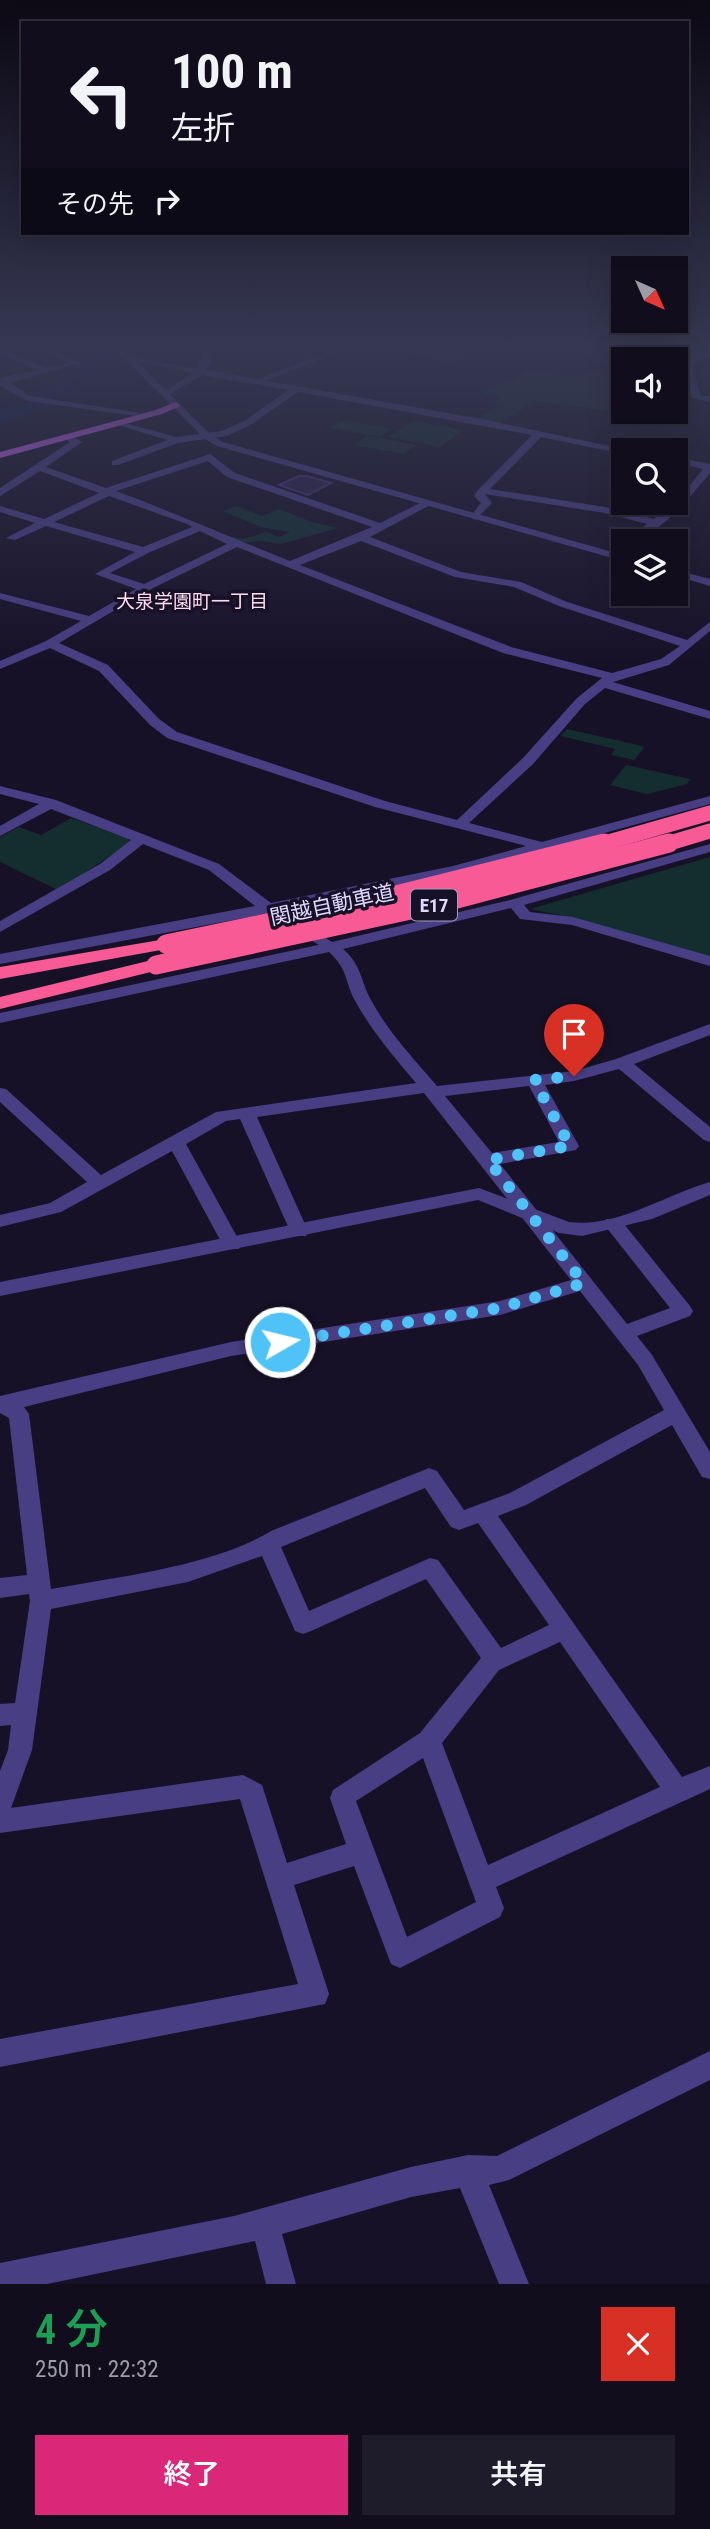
<!DOCTYPE html>
<html lang="ja">
<meta charset="utf-8">
<style>
body{margin:0;font-family:"Roboto Condensed","Noto Sans JP",sans-serif;background:#1e1b2a;color:#f1f3f6;height:100vh;display:flex;flex-direction:column;font-size:26px;white-space:nowrap}
*{box-sizing:border-box;margin:0}
p{font-size:23px;color:#9c9ca4}
.icon{flex:none;width:38px;height:38px;fill:none;stroke:currentColor;stroke-width:2;stroke-linecap:round;stroke-linejoin:round}
.map{position:relative;height:2284px;overflow:hidden}
.details{display:flex;flex-direction:column;background:#110d1d;flex:1}
.details>*{flex:none}
.top-card{position:absolute;left:21px;top:21px;width:668px;height:214px;border-radius:0px;box-shadow:0 7px 28px #0002,0 0 0 2px #302d3b;background:#110d1d;color:#f1f3f6;overflow:hidden}
.needle{width:46px;rotate:135deg}
.buttons{position:absolute;left:611px;top:256px;display:grid;gap:14px}
.buttons a{display:grid;place-items:center;width:77px;height:77px;border-radius:0px;background:#110d1d;box-shadow:0 7px 28px #0002,0 0 0 2px #302d3b;font-size:35px}
.pin{position:absolute;display:grid;place-items:center;width:60px;height:60px;color:#fff;margin:-72px -30px;border-radius:50% 50% 50% 0;rotate:-45deg;box-shadow:0 0 7px #0007}
.pin .icon{rotate:45deg}
.me{position:absolute;width:77px;margin:-38px;rotate:82deg;stroke-linejoin:round;filter:drop-shadow(0 0 5px #0008)}
.turn{display:flex;align-items:center;gap:24px;height:147px;padding:0 35px;font-size:32px}
.turn .icon{width:91px;height:91px;stroke-width:2.5}
.turn b{display:block;font-size:49px;line-height:60px}
.then{display:flex;align-items:center;height:66px;padding:0 35px;background:#0003;gap:14px;font-size:26px}
.round{display:grid;place-items:center;flex:none;width:74px;height:74px;border-radius:0px;background:#1e1b2a}
.headline{display:flex;align-items:center;justify-content:space-between;height:119px;padding:0 35px}
h1{font-size:42px;font-weight:600;line-height:52px;color:#1e9e55}
.action{display:flex;gap:14px;margin-top:auto;padding:14px 35px}
.action a{flex:1;height:80px;border-radius:0px;background:#db2777;color:#fff;font-size:28px;font-weight:600;line-height:80px;text-align:center}
.action a+a{background:#1e1b2a;color:#f1f3f6}
.map>svg:first-child{display:block}
.green{fill:#142e30}
.lines{fill:none;stroke-linecap:round;stroke-linejoin:round}
.river{fill:#0d1b43;fill-rule:evenodd}
.building{fill:#2a1e47;stroke:#443171;stroke-width:2}
.minor{fill:#483e83;fill-rule:evenodd}
.tertiary{fill:#483e83;fill-rule:evenodd}
.primary{fill:#d065f7;fill-rule:evenodd}
.motorway{fill:#f75a95;fill-rule:evenodd}
.motorway-bridge-far1{stroke:#f75a95;stroke-width:15}
.motorway-bridge{stroke:#f75a95;stroke-width:19}
.route{stroke:#4fc3f7;stroke-width:12;stroke-dasharray:0 21.6}
.labels{text-anchor:middle;stroke-width:7;stroke-linejoin:round;paint-order:stroke}
.far-neighbourhood-label{font-size:19px;fill:#fddaed;stroke:#171127}
.shield{fill:#171127;stroke:#a49cbd;stroke-width:2}
.shield-label{font-size:19px;font-weight:bold;fill:#e0d8fd}
.street-label{font-size:21px;fill:#e0d8fd;stroke:#171127}
</style>
<div class="map">
<svg width="710" height="2284" viewBox="0 0 710 2284">
<rect width="100%" height="100%" fill="#171127"/>
<path class="green" d="M445,345H468L456,363L407,354L415,351L432,353Z
M525,370L580,378L589,371L606,373C618,384 625,400 609,411L535,401L499,424L478,419L497,407L495,401L501,398L482,393L507,379L515,380Z
M342,420L391,429L380,437L330,428Z
M412,421L463,430L440,447L389,437Z
M367,436L417,445L404,454L354,445Z
M237,506L262,516L279,509L312,522L338,528L281,544L262,541L243,543L228,536L244,539L266,532L279,537L290,532L261,527L223,511Z
M567,729L642,746L644,748L634,760L611,755L615,749L561,736Z
M626,765L690,779L687,784L647,794L610,785Z
M71,818L128,838L130,843L58,890L0,862V837L19,827L41,835Z
M710,857V957L575,918L530,909Z"/>
<g class="lines">
<path class="river" d="M104,345H122L46,408L0,423V411L34,400Z"/>
</g>
<path class="building" d="M299,476H307L331,483L308,495L279,485Z"/>
<g class="lines">
<path class="minor" d="M31,345H42L80,363L10,383L30,396L141,413L136,416L28,401L0,386V378L38,370L0,354V348L47,368L68,363Z
M204,345H212V356L206,370L487,420L627,450H623V454L541,437L490,489L605,507L654,519L676,502L703,469L676,463V457L710,464V473C687,500 659,539 623,541L647,524L605,513L485,494L492,503L475,520L470,517L481,503L474,496L477,491L532,435L298,392L252,424L227,436L178,443L118,465H112V461L167,440L118,425V421L176,437L222,431L246,420L288,390L202,375L165,397L162,396V392L194,373L125,359L129,356L198,369Z
M618,345H641L710,353V359L699,357L693,368L701,396H710V402L692,398L685,368L691,356Z
M68,434L82,442L46,467L106,488L210,454L235,473L380,523L426,500L430,501V505L370,537L461,572L521,582L567,602L687,640L710,622V631L669,665L613,682L710,711V719L605,688L585,704L533,764L469,823L542,842L710,796V804L455,874L270,913L0,964V954L255,906L209,870L143,844L110,870L0,932V921L100,864L131,840L51,809L0,836V826L39,804L0,794V786L56,800L219,864L271,903L453,866L526,846L375,807L167,738L150,725L99,671L50,648L0,669V661L46,641L81,621L0,599V593L89,616L136,589L95,574L135,552L46,526L15,540L6,538L35,523L0,512V506L44,519L99,493L40,471L0,496V488L70,442L63,437ZM208,461L227,477L372,527L290,561C232,538 175,513 116,491ZM109,496L187,524L192,527L143,547L54,522ZM200,531L227,544L144,584L110,573L148,553ZM361,541L455,577L514,587L559,606L680,646L661,659L612,673L511,647L300,565ZM237,547L503,653L602,678L577,698L523,758L457,820L385,801L177,732L159,719L108,665L59,643L149,590Z
M710,844V852L524,905L530,912L573,917L710,956V966L572,925L520,919L511,908L343,949C362,965 360,980 371,1000C388,1032 414,1059 437,1086L574,1071L616,1059L710,1024V1035L634,1064L710,1127V1142L704,1140L619,1069L574,1081L545,1085L579,1146L576,1150L500,1164L627,1324L670,1308L606,1227L604,1223L606,1219H620L690,1306L693,1311L690,1316L637,1336L652,1355L710,1452V1479L702,1477L672,1425L526,1505L498,1516L682,1777L710,1766V1789L496,1887L504,1908L500,1917L400,1968L391,1964L354,1866L294,1885L329,1994L325,2004L0,2067V2039L298,1984L240,1799L0,1833V1771L8,1750L11,1725L0,1726V1704L15,1703L30,1601L29,1594L0,1598V1578L27,1575L9,1418L0,1413V1396L231,1342L500,1301L571,1280L424,1093L257,1117L308,1231L306,1236H292L290,1231L240,1119L226,1121L186,1144L241,1244L239,1249H225L172,1151L61,1212L0,1227V1215L50,1203L87,1182L0,1102V1088L6,1089L101,1175L216,1112L416,1083C394,1057 370,1029 354,999C344,978 348,970 329,952L0,1023V1013L332,942L510,900ZM529,1086L559,1142L492,1153L445,1096ZM580,1291L638,1365L664,1410L510,1493L464,1510L437,1471L429,1468L271,1531C214,1566 117,1577 51,1589L29,1414L24,1407L231,1356L500,1315ZM425,1488L451,1527L459,1530L478,1523L549,1625L501,1648L438,1560L430,1558L309,1611L281,1547ZM262,1556L295,1631L303,1634L311,1631L426,1579L481,1658L420,1733L333,1790L330,1798L346,1844L287,1863L262,1785L243,1775L11,1808L32,1750L51,1609L188,1582ZM560,1642L660,1787L488,1865L442,1743L499,1670ZM423,1758L476,1902L407,1937L356,1801Z
M710,2051V2080L509,2180L489,2185L529,2284H499L460,2188L411,2197L282,2234L296,2284H266L255,2241L47,2284H0V2263L234,2216L411,2167L468,2155L497,2156Z"/>
<path class="tertiary" d="M111,345H120L211,435L223,442L623,555V561L217,446L205,439Z
M345,345H356L258,384L251,382Z
M676,570L710,579V586L676,576Z
M270,905L275,906L340,947L337,950H327L265,912L263,909L265,906Z
M710,1182V1195L652,1219L582,1236L559,1233L478,1200L0,1296V1282L479,1188L569,1222C618,1228 664,1195 710,1182Z"/>
<path class="primary" d="M175,402L180,405L178,407L162,414L0,458V452L156,410Z"/>
<path class="motorway" d="M166,939L172,940L175,944L172,948L0,979V967Z
M156,959L165,965L163,969L0,1009V997Z"/>
<path class="motorway-bridge-far1" d="M598,845L710,813
M663,845L710,831"/>
<path class="motorway-bridge" d="M166,944L372,901L604,843
M156,965L434,905L669,843"/>
</g>
<linearGradient id="sky" x2="0" y2="1"><stop stop-color="#0d0915"/><stop offset="0.52" stop-color="#363852"/><stop offset="1" stop-color="#363852" stop-opacity="0"/></linearGradient>
<rect width="710" height="665" fill="url(#sky)"/>
<g class="lines">
<path class="route" d="M280,1342L500,1308L584,1283L488,1160L570,1146L534,1080L574,1076"/>
</g>
<g class="labels">
<g class="far-neighbourhood-label">
<text x="192" y="608">大泉学園町一丁目</text>
</g>
<rect class="shield" x="411" y="889.5" width="46" height="31" rx="5"/>
<g class="shield-label">
<text x="434" y="912">E17</text>
</g>
<g class="street-label">
<text transform="translate(332 905) rotate(-12)" y="7">関越自動車道</text>
</g>
</g>
</svg>
<div class="buttons">
<a><svg class="needle" viewBox="-14 -14 28 28"><path d="M0-13l5 13h-10z" fill="#e53935"/><path d="M0 13l5-13h-10z" fill="#9c9ca4"/></svg></a>
<a><svg class="icon" aria-label="sound" viewBox="0 0 24 24"><path d="M4 9h4l5-4v14l-5-4H4zM17 9q2 3 0 6"/></svg></a>
<a><svg class="icon" aria-label="search" viewBox="0 0 24 24"><circle cx="10" cy="10" r="6"/><path d="M15 15l6 6"/></svg></a>
<a><svg class="icon" aria-label="layers" viewBox="0 0 24 24"><path d="M12 4l9 5-9 5-9-5zM3 14l9 5 9-5"/></svg></a>
</div>
<div class="pin" style="left:574px;top:1076px;background:#d93025"><svg class="icon" aria-label="arrive" viewBox="0 0 24 24"><path d="M6 21V4h12l-3 4 3 4H6"/></svg></div>
<svg class="me" style="left:280px;top:1342px" viewBox="-20 -20 40 40"><circle r="17" fill="#4fc3f7" stroke="#fff" stroke-width="3"/><path d="M0-11L8 9 0 5-8 9z" fill="#fff"/></svg>
<div class="top-card">
<div class="turn"><svg class="icon" aria-label="left" viewBox="0 0 24 24"><path d="M17 20v-9H6M10 6l-5 5 5 5"/></svg><div><b>100 m</b>左折</div></div>
<div class="then">その先<svg class="icon" aria-label="right" viewBox="0 0 24 24"><path d="M7 20v-9h11M14 6l5 5-5 5"/></svg></div>
</div>
</div>
<section class="details">
<div class="headline"><div><h1>4 分</h1><p>250 m · 22:32</p></div><a class="round" style="background:#d93025;color:#fff"><svg class="icon" aria-label="close" viewBox="0 0 24 24"><path d="M6 6l12 12M18 6L6 18"/></svg></a></div>
<div class="action"><a>終了</a><a>共有</a></div>
</section>
